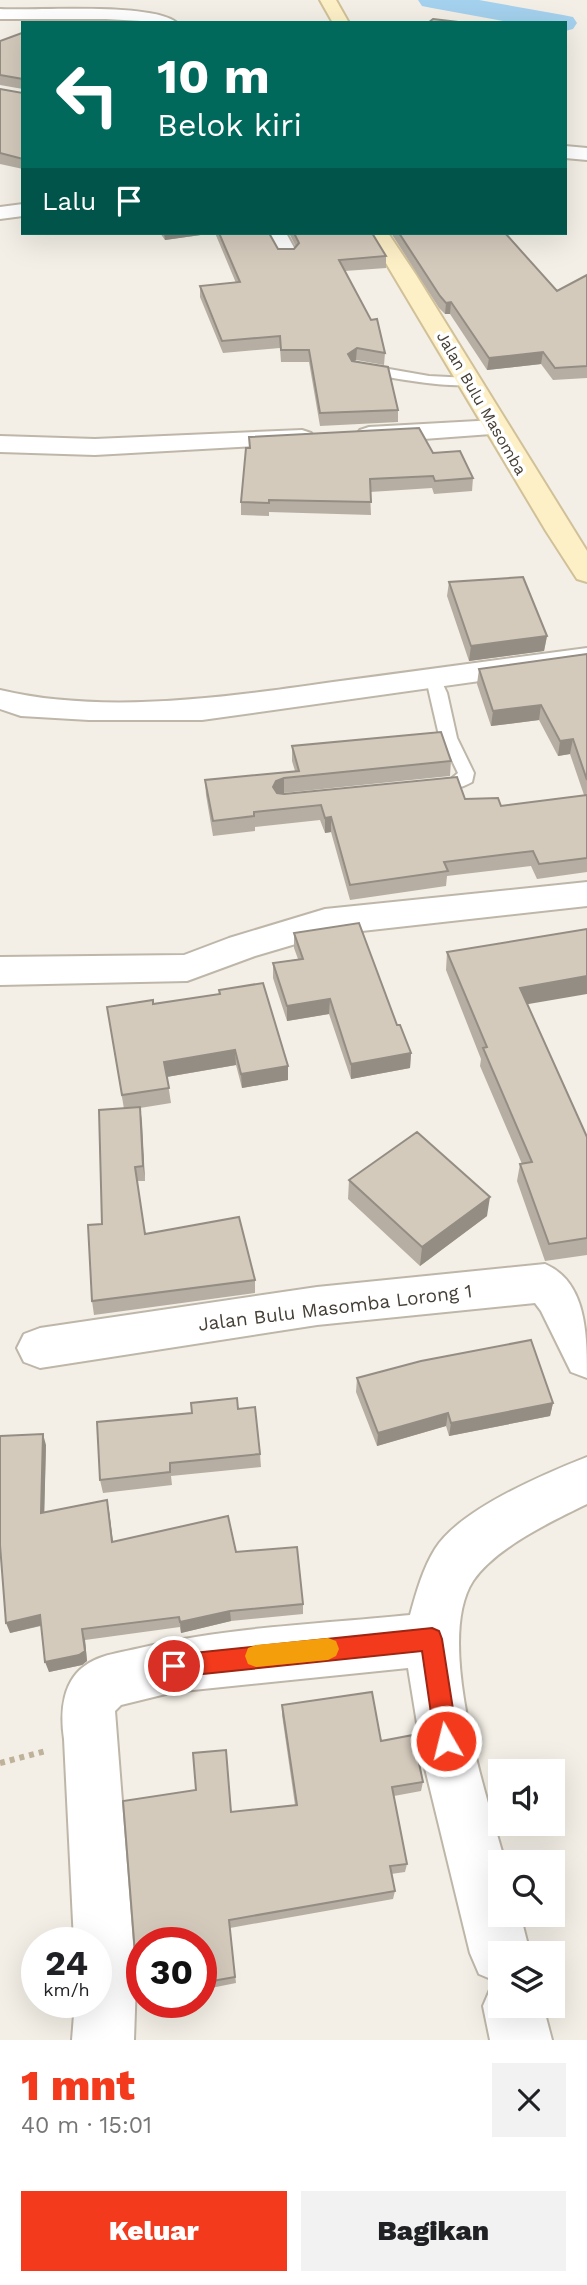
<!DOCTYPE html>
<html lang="id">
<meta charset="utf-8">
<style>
body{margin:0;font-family:"Work Sans",sans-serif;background:#f2f2f2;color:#202124;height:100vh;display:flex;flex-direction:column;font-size:26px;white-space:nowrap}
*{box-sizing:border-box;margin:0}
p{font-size:23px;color:#757577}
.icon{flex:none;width:38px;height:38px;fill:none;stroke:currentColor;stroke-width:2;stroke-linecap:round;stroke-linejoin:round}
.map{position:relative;height:2040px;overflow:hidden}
.panel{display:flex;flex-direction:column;background:#fff;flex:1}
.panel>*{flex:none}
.hud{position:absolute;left:21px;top:21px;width:546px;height:214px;border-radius:0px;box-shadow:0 7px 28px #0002;background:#00695c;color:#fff;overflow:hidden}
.fabs{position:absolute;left:488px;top:1759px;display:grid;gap:14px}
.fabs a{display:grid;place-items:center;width:77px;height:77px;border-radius:0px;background:#fff;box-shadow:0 7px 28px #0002;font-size:35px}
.speed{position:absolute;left:21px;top:1927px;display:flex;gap:14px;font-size:35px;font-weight:700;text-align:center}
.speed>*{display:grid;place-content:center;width:91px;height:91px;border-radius:50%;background:#fff;box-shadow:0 7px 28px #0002;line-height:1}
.speed small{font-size:18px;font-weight:400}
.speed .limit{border:10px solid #d22;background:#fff;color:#111}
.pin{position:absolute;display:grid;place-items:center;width:60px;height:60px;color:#fff;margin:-30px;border:4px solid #fff;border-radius:50%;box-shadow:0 2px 7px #0007}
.me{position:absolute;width:77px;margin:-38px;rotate:352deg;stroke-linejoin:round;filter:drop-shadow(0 0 5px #0008)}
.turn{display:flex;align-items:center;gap:24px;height:147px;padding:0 21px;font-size:32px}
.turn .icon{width:91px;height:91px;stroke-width:2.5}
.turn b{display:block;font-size:49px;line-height:60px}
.then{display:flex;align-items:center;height:66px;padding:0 21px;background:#0003;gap:14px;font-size:26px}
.round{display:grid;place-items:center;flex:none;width:74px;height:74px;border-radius:0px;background:#f2f2f2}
.head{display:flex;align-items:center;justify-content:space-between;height:119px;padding:0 21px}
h1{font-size:42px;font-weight:800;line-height:52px;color:#f33a1d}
.primary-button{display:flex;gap:14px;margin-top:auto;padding:14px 21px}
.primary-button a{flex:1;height:80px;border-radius:0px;background:#f33a1d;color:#fff;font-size:28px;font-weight:800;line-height:80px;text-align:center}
.primary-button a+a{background:#f2f2f2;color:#202124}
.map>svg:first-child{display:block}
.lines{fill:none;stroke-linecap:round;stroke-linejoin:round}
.river{fill:#a4d1ee;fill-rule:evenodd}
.lane-casing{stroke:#beb6a9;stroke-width:4}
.street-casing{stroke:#beb6a9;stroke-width:4}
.secondary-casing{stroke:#d1c198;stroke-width:4}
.path{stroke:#bfb29b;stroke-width:6;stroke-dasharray:5 5;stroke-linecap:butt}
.lane{fill:#fff;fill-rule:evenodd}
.street{fill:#fff;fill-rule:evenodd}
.secondary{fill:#fdefc6;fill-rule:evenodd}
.wall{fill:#b6aea2}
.shaded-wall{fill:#948d84}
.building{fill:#d4cabc;stroke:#948d84;stroke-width:2}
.route{fill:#f33a1d;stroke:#9e2613;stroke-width:2}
.slow{fill:#f59e0b}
.labels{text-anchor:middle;stroke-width:7;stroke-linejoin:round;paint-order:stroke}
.far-street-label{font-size:16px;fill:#453f36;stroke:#fff}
.street-label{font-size:19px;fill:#453f36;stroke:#fff}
</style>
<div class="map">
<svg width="587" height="2040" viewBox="0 0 587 2040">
<rect width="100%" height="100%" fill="#f3efe6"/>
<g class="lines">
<path class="river" d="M418,0H479L563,15L573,17L577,23L573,29L565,31V23H514L432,8L422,6Z"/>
<defs>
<path id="lane" d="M366,365L429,376L469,378L475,382C462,392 381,376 362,372V366Z
M434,674L439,676L447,693L457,738L474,773L472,782C459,789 444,793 429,790L427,786L429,782L451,779L458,773L438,731L426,679Z"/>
<path id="street" d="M0,9C34,11 155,2 177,23L106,19H0Z
M565,146L587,148V160L565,158Z
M23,204V216L0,219V207Z
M266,233H286L297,253L294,258H278Z
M496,420L505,423L509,428L505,433L369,443L360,440L356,435L360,430L369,427Z
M302,430L311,433L315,438L311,443L95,455L0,452V436L95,439Z
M587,648V666L202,720H89L21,716L0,709V690C104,715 229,697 333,682C418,671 502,659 587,648Z
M587,882V906L326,935L255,956L187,981L0,985V957L184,955L229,938L325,909Z
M545,1264C587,1282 587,1335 587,1378L571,1372L541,1311L535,1303L317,1325L40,1368L24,1362L17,1348L24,1334L40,1328L317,1287Z
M587,1457V1504C552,1521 495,1548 473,1581C434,1641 487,1797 505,1862H500V1914H520L530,1953H500V2006H543L552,2040H490L483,2006L492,1985L498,1982L479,1974L470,1953L423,1760L408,1668L174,1692L121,1705L115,1711L136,1981L134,2040H72L75,2002H96V1942H74L64,1739C60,1712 62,1679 89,1663C104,1654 123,1652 140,1648C226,1627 322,1624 410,1615C416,1593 423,1568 435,1549C460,1509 544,1474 587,1457Z"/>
<path id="secondary" d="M320,0H336L349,23H333Z
M368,233H388L416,275L587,551V582L577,579L546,531Z"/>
</defs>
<use href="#lane" class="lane-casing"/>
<use href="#street" class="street-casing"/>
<use href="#secondary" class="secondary-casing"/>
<path class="path" d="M0,1763L46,1751"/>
<use href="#lane" class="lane"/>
<use href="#street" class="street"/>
<use href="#secondary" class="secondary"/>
</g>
<path class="wall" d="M23,33V89L0,85V41Z
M0,89L23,93V169L0,164Z
M160,233H269L278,249H294L296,247L289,233H372L386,256V268L345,271L385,353L384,365L356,360L355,361L398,410V422L320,426L309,362H281L280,348L223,353L200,297V286L236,283L215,233L165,240Z
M391,233H505L557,291L587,275V378L553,380L541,364L487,370L450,314H445L439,308Z
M249,437L433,453L473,478L472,491L434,494L432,488L370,492L371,515L269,512V516L241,515V502L249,448Z
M449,582L547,636L544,651L469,661L447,596Z
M587,654V872L537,879L531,866L447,876L446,886L350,900L331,832L325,833L320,820L255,827V831L213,836L206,795L205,780L295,771L292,761V746L451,761L450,776L283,793L465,799L501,806L584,795L570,754L558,756L539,720L491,726L477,684L479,669Z
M294,933L397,1025L411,1053L410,1068L351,1079L329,1014L287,1021L273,978V963L298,959L294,948Z
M447,952L527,1004L587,1137V1255L545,1261L517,1181L520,1164H522L480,1066L481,1059L446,970Z
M219,990L288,1066V1080L242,1088L236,1065L167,1077L171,1103L140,1108L145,1181H137L145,1234L255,1280V1293L94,1315L92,1301L102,1224L124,1109L107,1007L153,1004L219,994Z
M349,1180L487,1216L420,1266L348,1199Z
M357,1378L553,1403L550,1416L449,1436L446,1426L377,1446L356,1392Z
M238,1409L260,1454L261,1467L171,1476L172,1485L103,1493L100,1480Z
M46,1445L44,1512L109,1511L113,1541L236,1552L303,1604V1614L231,1621L181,1633L180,1627L85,1640L87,1661L82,1665L49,1672L41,1626L10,1633Z
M372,1692L381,1741L413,1735L423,1782L421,1791L394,1796L407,1864L405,1872L391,1874L395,1891L393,1899L230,1928L236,1983L201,1990V1942H142V1972L138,1973L136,1966L123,1801L196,1790L193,1753L226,1750L231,1812L295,1805L282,1715V1705Z"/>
<path class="shaded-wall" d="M164,233H215L165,240Z
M451,302L450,314H445L446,303Z
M357,348L356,360L347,366L348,354Z
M543,352L541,364L487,370L489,358Z
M547,636L544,651L469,661L471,646Z
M541,705L539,720L491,726L493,711Z
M573,739L570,754L558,756L560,741Z
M284,778V793L276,796L273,787L276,781Z
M331,817V832L325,833V818Z
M587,976V994L517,1006L520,988Z
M330,999L329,1014L287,1021V1006Z
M235,1050L236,1065L166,1077L164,1062Z
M411,1053L410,1068L351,1079V1064Z
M288,1066V1080L242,1088L241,1074Z
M140,1107L142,1122L145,1181L143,1166Z
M490,1197L487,1216L420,1266L422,1247Z
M553,1403L550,1416L449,1436L451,1423Z
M448,1413L446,1426L377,1446L378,1433Z
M43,1434L46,1445L44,1524L41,1513Z
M107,1500L109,1511L114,1552L112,1542Z
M230,1611L231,1621L181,1633L180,1622Z
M40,1615L43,1625L10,1633L6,1623Z
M82,1629L85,1640L87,1661L82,1665L49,1672L45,1662Z"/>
<path class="building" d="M433,19L467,23H428Z
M22,33L23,79L0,75V41Z
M0,89L23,93V159L0,153Z
M219,233H269L278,249H294L299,243L294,233H372L386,256L339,260L371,320L377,319L385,353L357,348L348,354L352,361L388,367L398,410L320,413L309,350H281L280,336L222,341L200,286L240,282Z
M399,233H505L557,291L587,275V366L555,368L543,352L489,358L451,302L446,303L440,296Z
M419,428L433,453L460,451L473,478L435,481L433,476L370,479L371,502L269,500V503L241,502L246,448H250L249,437Z
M523,577L547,636L471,646L449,582Z
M587,654V780L573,739L560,741L541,705L493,711L479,669Z
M441,732L451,761L284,778L276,781L273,787L277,793L284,794L457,777L465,799L498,798L501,806L587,795V858L539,864L533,851L444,862L448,871L350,885L331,817L325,818L321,805L254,812V816L213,821L205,780L299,771L292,746Z
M359,923L397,1025H400L411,1053L351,1064L330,999L287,1006L273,963L303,959L294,933Z
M587,929V976L520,988L587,1137V1238L549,1244L520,1164L532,1162L483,1048L487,1047L447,952Z
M263,983L288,1066L241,1074L235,1050L164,1062L169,1088L122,1095L107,1007L153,1000V1004L220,994L219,990Z
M140,1107L143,1166L135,1167L145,1234L239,1217L255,1280L92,1301L88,1225L102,1224L99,1110Z
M417,1132L490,1197L422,1247L349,1180Z
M531,1340L553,1403L451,1423L448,1413L378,1433L357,1378L421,1361Z
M237,1398L238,1409L255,1407L260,1454L170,1463V1472L100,1480L97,1422L192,1413L191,1403Z
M43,1434L41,1513L107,1500L112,1542L228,1516L236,1552L297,1547L303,1604L230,1611L180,1622L179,1617L82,1629L85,1651L79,1655L45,1662L40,1615L6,1623L0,1545V1436Z
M372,1692L381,1741L413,1735L423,1782L392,1787L407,1864L390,1866L395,1891L229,1920L235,1977L201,1983V1942H142V1965L136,1966L123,1801L196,1790L193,1753L226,1750L231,1812L297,1805L282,1705Z"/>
<path class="route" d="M432,1628L439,1631L442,1639L458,1741L454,1749L446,1752L438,1749L435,1741L422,1651L174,1677L166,1674L163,1666L166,1658L174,1655Z"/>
<path class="slow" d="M328,1638L336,1641L339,1649L336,1656L328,1660L256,1667L248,1664L245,1656L248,1648L256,1645Z"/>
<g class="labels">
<g class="far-street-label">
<text transform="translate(482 403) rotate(60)" y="6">Jalan Bulu Masomba</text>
</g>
<g class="street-label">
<text transform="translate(335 1307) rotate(-7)" y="7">Jalan Bulu Masomba Lorong 1</text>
</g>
</g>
</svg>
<div class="fabs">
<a><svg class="icon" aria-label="sound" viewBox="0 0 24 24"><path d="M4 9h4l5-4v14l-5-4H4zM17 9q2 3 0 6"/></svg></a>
<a><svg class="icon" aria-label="search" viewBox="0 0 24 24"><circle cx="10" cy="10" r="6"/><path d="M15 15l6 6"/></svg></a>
<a><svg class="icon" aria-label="layers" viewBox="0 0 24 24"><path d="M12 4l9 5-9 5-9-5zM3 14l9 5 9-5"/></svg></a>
</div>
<div class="speed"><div>24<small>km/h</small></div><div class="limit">30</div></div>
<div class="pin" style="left:174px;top:1666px;background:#d93025"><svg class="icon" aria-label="arrive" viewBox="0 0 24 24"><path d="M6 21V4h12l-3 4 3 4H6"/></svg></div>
<svg class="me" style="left:446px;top:1741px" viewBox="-20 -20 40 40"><circle r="17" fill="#f33a1d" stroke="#fff" stroke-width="3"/><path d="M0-11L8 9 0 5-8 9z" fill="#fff"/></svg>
<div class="hud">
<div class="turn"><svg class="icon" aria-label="left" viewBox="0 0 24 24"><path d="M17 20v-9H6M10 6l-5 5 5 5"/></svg><div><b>10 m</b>Belok kiri</div></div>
<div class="then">Lalu<svg class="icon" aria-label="arrive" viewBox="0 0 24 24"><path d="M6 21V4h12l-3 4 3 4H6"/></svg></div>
</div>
</div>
<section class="panel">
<div class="head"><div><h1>1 mnt</h1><p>40 m · 15:01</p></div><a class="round"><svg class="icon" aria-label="close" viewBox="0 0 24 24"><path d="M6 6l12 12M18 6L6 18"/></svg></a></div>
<div class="primary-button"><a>Keluar</a><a>Bagikan</a></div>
</section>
